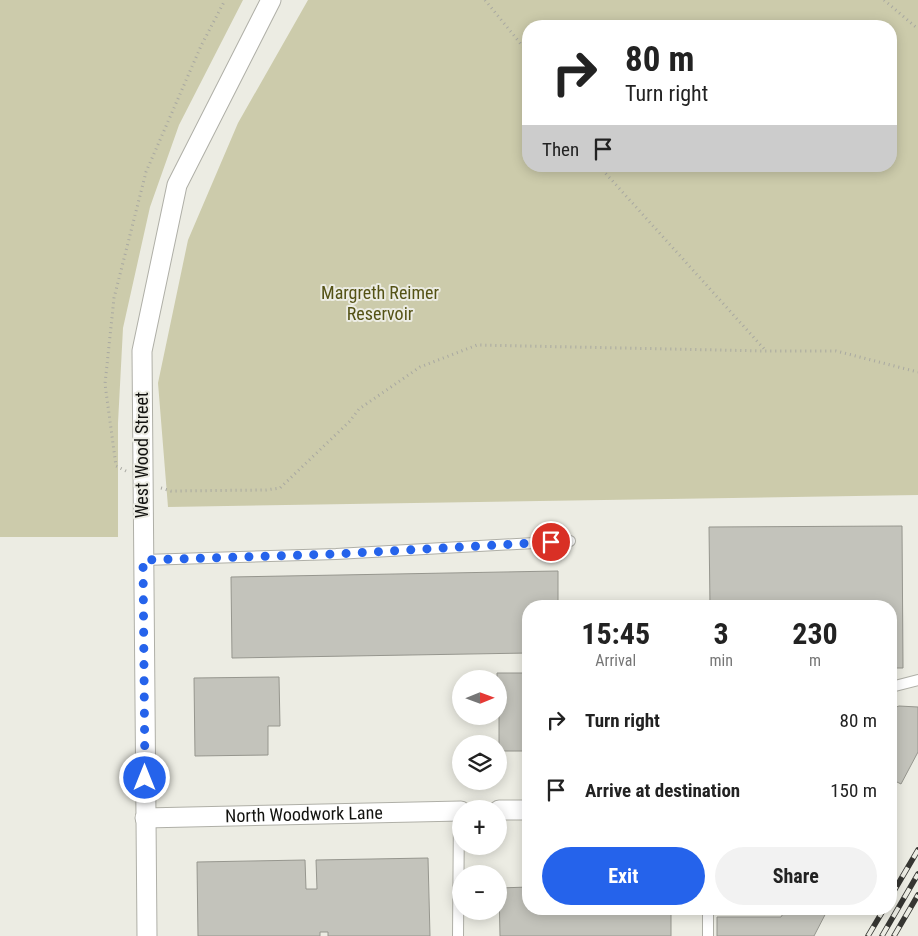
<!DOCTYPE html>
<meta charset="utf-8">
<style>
body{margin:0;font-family:"Roboto Condensed",sans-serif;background:#f2f2f2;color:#222;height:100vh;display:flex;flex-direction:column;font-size:19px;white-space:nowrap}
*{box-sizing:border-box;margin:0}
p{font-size:16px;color:#767676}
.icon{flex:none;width:28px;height:28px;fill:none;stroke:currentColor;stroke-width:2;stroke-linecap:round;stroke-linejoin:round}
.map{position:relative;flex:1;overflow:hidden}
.details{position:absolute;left:522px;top:600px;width:375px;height:315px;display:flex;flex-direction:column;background:#fff;border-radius:20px;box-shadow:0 2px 12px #0003}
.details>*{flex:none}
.hud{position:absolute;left:522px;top:20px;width:375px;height:152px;border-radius:20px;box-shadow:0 2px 12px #0003;background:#fff;color:#222;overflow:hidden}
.needle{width:32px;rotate:89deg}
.buttons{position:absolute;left:452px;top:670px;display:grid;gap:10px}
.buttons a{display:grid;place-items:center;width:55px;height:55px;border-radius:50%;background:#fff;box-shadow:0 2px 12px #0003;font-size:25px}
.pin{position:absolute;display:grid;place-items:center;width:42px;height:42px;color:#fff;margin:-21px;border:2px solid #fff;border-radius:50%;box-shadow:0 1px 5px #0007}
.me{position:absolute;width:55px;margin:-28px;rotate:0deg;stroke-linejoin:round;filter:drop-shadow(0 0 4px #0008)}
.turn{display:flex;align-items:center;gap:18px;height:105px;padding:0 20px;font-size:22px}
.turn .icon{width:65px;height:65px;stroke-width:2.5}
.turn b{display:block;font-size:35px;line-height:42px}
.then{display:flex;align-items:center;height:48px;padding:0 20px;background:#0003;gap:10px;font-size:19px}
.eta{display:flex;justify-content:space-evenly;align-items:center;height:85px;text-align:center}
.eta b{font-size:30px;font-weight:700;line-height:35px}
.button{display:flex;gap:10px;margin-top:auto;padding:10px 20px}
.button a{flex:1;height:58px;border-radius:30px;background:#2563eb;color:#fff;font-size:20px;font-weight:700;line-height:58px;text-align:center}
.button a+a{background:#f2f2f2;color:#222}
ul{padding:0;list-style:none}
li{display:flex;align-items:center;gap:15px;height:70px;padding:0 20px}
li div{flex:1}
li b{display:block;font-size:19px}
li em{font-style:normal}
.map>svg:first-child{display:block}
.green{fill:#cccbab;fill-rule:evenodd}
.building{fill:#c3c3bb;stroke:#96968e}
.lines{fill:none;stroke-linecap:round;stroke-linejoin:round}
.lane-casing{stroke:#afafa7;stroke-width:12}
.street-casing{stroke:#afafa7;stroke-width:21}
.path{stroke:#a8a8a1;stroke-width:3;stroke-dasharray:1 4;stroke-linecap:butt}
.lane{stroke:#fff;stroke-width:10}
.street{stroke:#fff;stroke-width:19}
.rail-casing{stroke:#363632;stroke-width:5.5}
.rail{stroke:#ecece3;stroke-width:4;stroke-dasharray:11;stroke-linecap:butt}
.route{stroke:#2563eb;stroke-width:9;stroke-dasharray:0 16.2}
.labels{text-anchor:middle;stroke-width:4;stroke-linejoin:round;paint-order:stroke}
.park-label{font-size:18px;fill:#545215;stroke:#ecece3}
.street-label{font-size:18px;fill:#12120f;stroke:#ecece3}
</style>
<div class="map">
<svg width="918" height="936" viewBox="0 0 918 936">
<rect width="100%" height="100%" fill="#ecece3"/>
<path class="green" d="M0,0H243L179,125L150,207L123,328L118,423V537H0Z
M308,0H918V495L168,507L158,383L188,240L238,123ZM529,26H891V166H529Z"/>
<path class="building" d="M902,526L903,668H891V606H710L709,527Z
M558,571V606H529V653L232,658L231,577Z
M497,673H529V751H499V679H497Z
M279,677L280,726H268V755L195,756L194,678Z
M899,706L918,707V752L901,784L891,779V709Z
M428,858L430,936H328V932H320V936H198L197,862L305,860L306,889H317L316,860Z
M529,887V909H671V936H500L499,888Z
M786,909H828L814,936H717V917H781Z"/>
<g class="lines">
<defs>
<path id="lane" d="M143,560L336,554L570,541
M891,687L918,680
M458,936L459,811
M708,936V909"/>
<g id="street">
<path d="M499,810H529"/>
<path id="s1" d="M145,818L461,811"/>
<path d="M147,936L142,351L177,185L271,0"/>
</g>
</defs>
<use href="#lane" class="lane-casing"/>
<use href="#street" class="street-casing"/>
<path class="path" d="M485,0L529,54
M884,0L918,29
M599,166L766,351
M126,471L116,466L105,384L114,298L146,172L201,46L225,0
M161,488L171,491L266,490L280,488L349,422L359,409L420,367L477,345L766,351H836L918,372"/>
<use href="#lane" class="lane"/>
<use href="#street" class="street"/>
<defs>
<path id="rail" d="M891,896L918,850
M868,936L884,909
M882,936L918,874
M894,936L918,895"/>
</defs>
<use href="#rail" class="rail-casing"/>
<use href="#rail" class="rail"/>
</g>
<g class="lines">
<path class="route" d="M145,778L143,560L336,554L551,542"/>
</g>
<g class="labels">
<g class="park-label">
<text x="380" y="299">Margreth Reimer<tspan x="380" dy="21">Reservoir</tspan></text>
</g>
<g class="street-label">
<text transform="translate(142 455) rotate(-90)" y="6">West Wood Street</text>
<text dy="6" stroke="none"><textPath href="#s1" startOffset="159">North Woodwork Lane</textPath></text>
</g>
</g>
</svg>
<div class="buttons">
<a><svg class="needle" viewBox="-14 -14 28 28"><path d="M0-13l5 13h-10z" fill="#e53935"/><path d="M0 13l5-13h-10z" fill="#767676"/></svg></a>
<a><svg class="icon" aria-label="layers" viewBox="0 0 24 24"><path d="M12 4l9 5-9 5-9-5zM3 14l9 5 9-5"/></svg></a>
<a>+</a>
<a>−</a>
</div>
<div class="pin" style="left:551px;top:542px;background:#d93025"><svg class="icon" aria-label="arrive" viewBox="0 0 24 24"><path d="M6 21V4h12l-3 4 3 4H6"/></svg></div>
<svg class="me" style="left:145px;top:778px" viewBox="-20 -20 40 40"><circle r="17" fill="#2563eb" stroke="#fff" stroke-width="3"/><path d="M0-11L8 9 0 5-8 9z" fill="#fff"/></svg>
<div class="hud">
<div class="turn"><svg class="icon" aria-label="right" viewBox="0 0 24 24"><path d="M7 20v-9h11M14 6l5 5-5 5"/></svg><div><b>80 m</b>Turn right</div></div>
<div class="then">Then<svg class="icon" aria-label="arrive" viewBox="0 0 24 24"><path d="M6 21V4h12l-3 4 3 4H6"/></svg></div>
</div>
<section class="details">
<div class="eta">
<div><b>15:45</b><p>Arrival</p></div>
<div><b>3</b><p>min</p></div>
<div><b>230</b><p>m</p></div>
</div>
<ul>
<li><svg class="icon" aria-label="right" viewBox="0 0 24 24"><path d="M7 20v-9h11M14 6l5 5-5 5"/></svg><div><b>Turn right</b></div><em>80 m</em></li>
<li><svg class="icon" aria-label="arrive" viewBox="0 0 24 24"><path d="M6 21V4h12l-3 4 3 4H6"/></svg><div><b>Arrive at destination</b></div><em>150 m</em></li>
</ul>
<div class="button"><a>Exit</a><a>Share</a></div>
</section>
</div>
